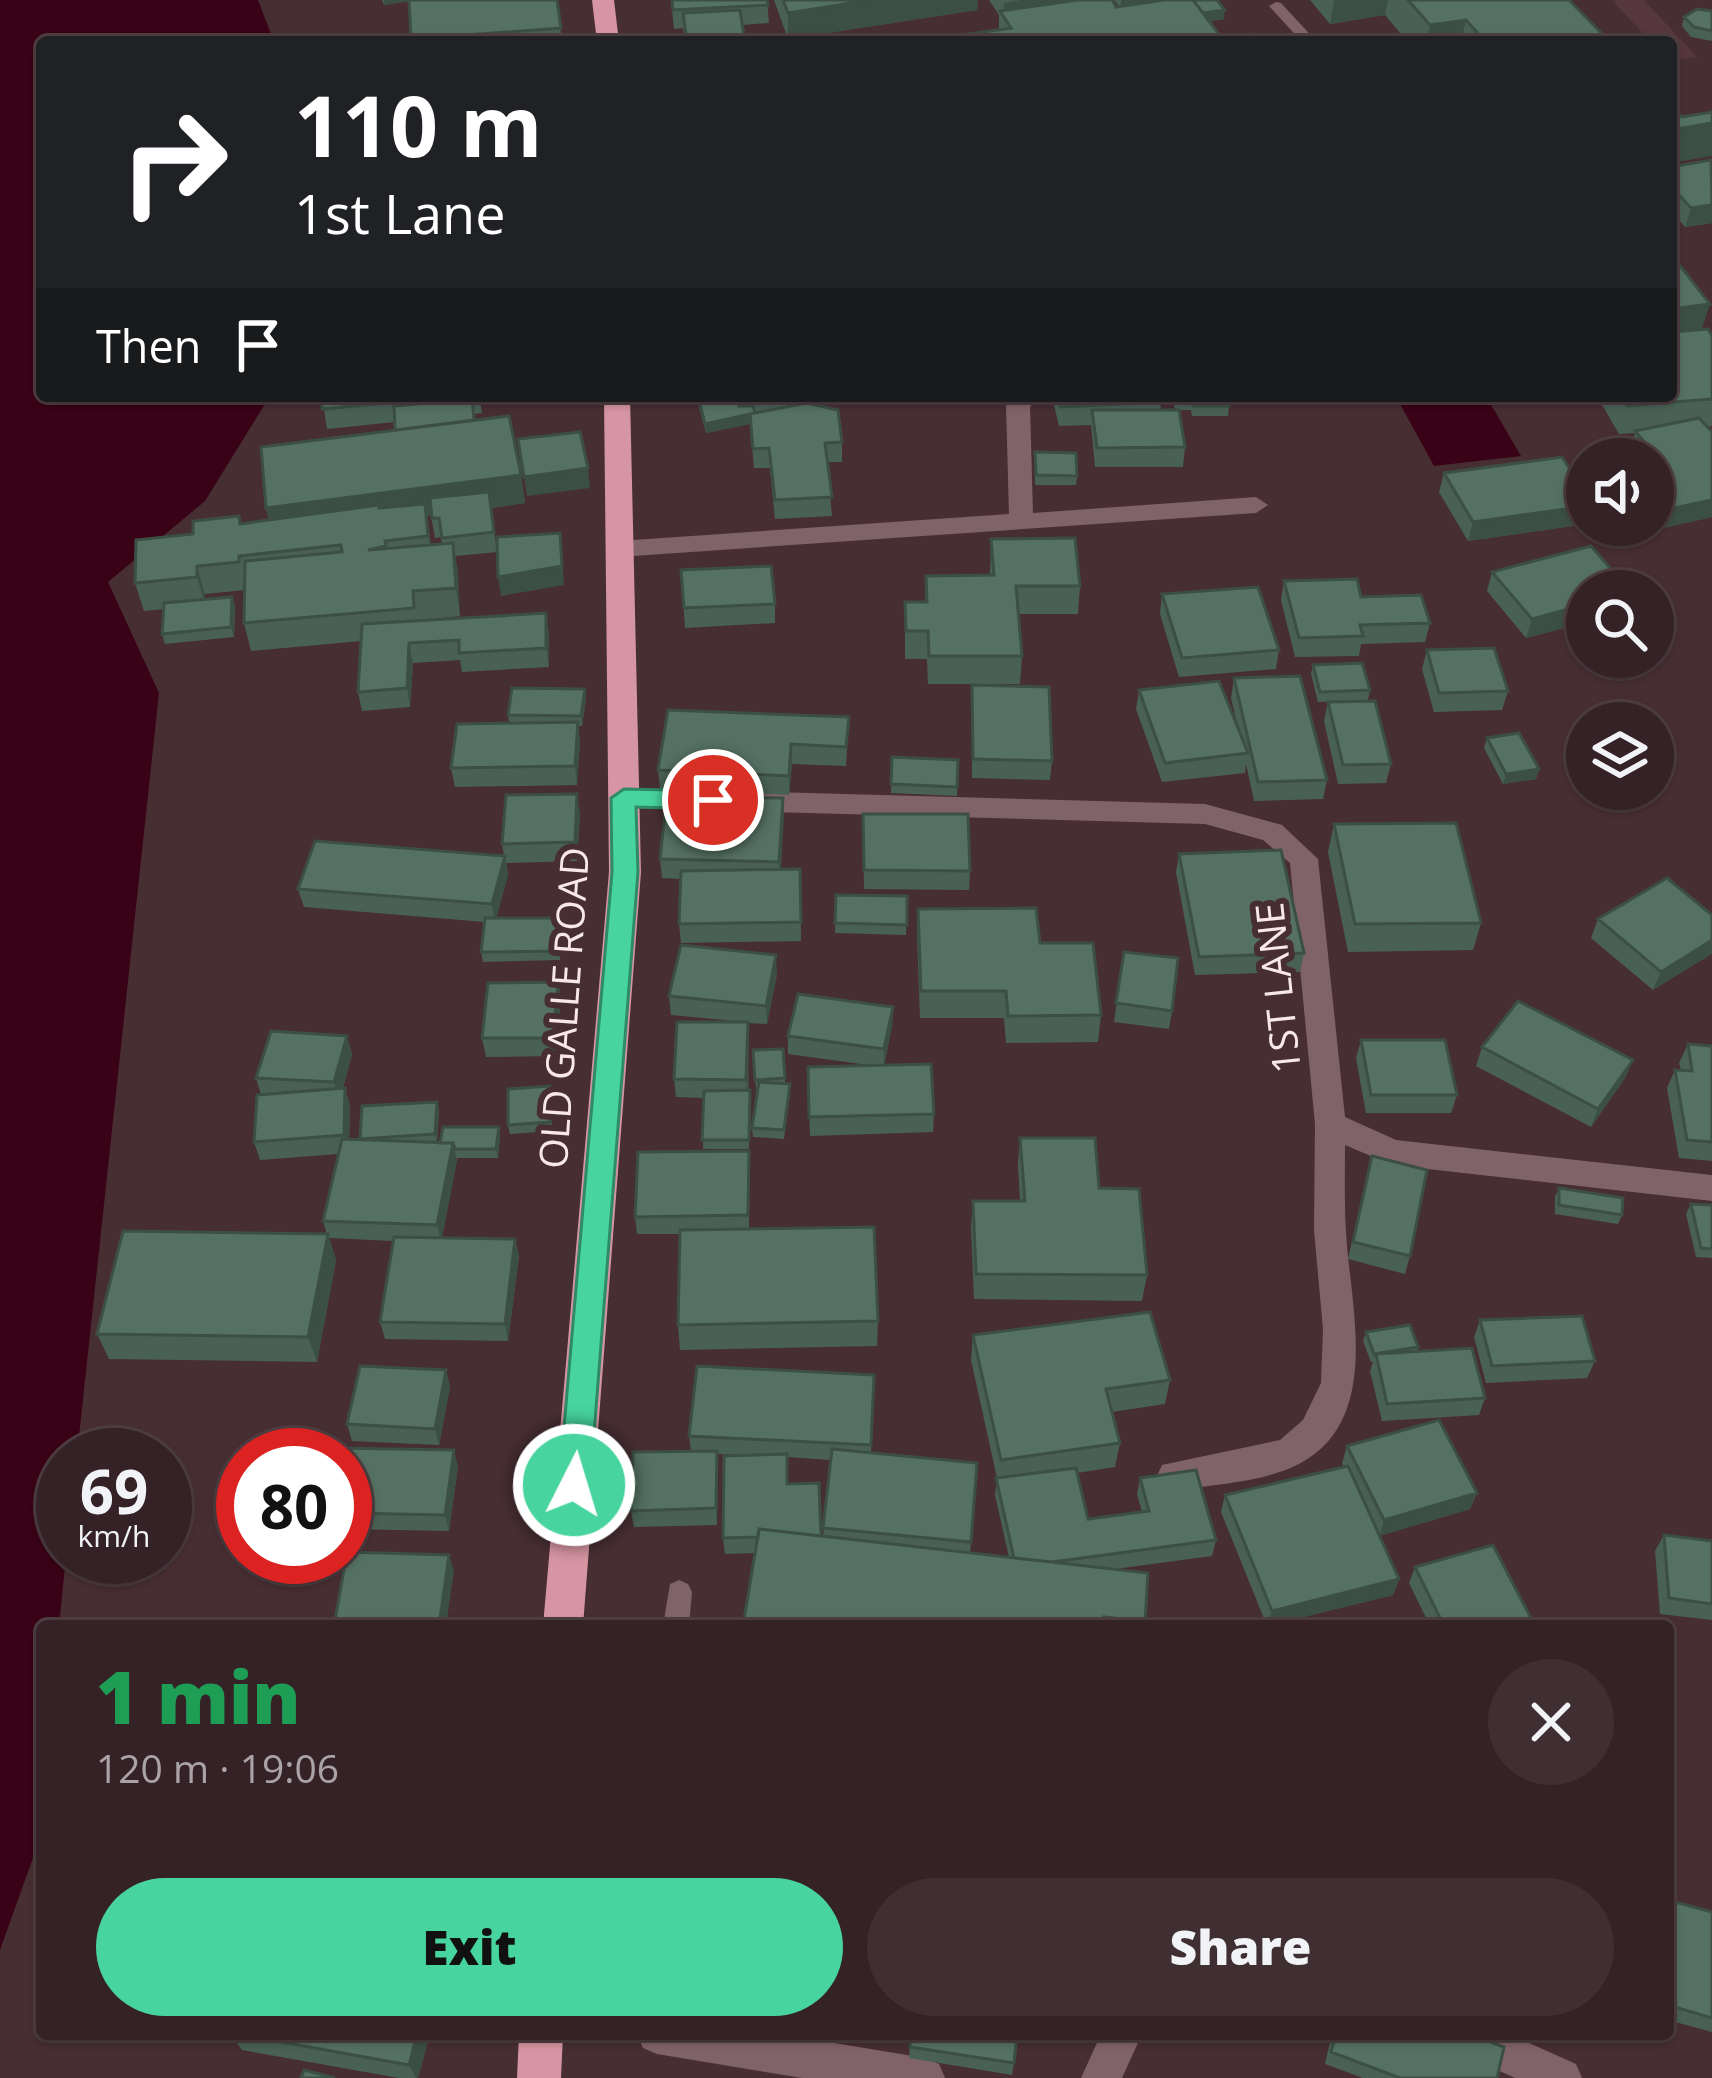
<!DOCTYPE html>
<meta charset="utf-8">
<style>
body{margin:0;font-family:"Open Sans",sans-serif;background:#402f32;color:#f1f3f6;height:100vh;display:flex;flex-direction:column;font-size:45px;white-space:nowrap}
*{box-sizing:border-box;margin:0}
p{font-size:39px;color:#aaa4a7}
.icon{flex:none;width:66px;height:66px;fill:none;stroke:currentColor;stroke-width:2;stroke-linecap:round;stroke-linejoin:round}
.map{position:relative;flex:1;overflow:hidden}
.side{position:absolute;left:36px;top:1620px;width:1638px;height:420px;display:flex;flex-direction:column;background:#352226;border-radius:12px;box-shadow:0 3px 9px #0004,0 0 0 3px #4f3f43}
.side>*{flex:none}
.top-card{position:absolute;left:36px;top:36px;width:1641px;height:366px;border-radius:12px;box-shadow:0 3px 9px #0004,0 0 0 3px #4f3f43;background:#202124;color:#fff;overflow:hidden}
.buttons{position:absolute;left:1566px;top:438px;display:grid;gap:24px}
.buttons a{display:grid;place-items:center;width:108px;height:108px;border-radius:50%;background:#352226;box-shadow:0 3px 9px #0004,0 0 0 3px #4f3f43;font-size:60px}
.speed{position:absolute;left:36px;top:1428px;display:flex;gap:24px;font-size:60px;font-weight:700;text-align:center}
.speed>*{display:grid;place-content:center;width:156px;height:156px;border-radius:50%;background:#352226;box-shadow:0 3px 9px #0004,0 0 0 3px #4f3f43;line-height:1}
.speed small{font-size:30px;font-weight:400}
.speed .limit{border:18px solid #d22;background:#fff;color:#111}
.pin{position:absolute;display:grid;place-items:center;width:102px;height:102px;color:#fff;margin:-51px;border:6px solid #fff;border-radius:50%;box-shadow:0 3px 12px #0007}
.me{position:absolute;width:132px;margin:-66px;rotate:5deg;stroke-linejoin:round;filter:drop-shadow(0 0 9px #0008)}
.turn{display:flex;align-items:center;gap:42px;height:252px;padding:0 60px;font-size:54px}
.turn .icon{width:156px;height:156px;stroke-width:2.5}
.turn b{display:block;font-size:84px;line-height:102px}
.then{display:flex;align-items:center;height:114px;padding:0 60px;background:#0003;gap:24px;font-size:45px}
.round{display:grid;place-items:center;flex:none;width:126px;height:126px;border-radius:63px;background:#402f32}
.overview{display:flex;align-items:center;justify-content:space-between;height:204px;padding:0 60px}
h1{font-size:72px;font-weight:800;line-height:90px;color:#1e9e55}
.action{display:flex;gap:24px;margin-top:auto;padding:24px 60px}
.action a{flex:1;height:138px;border-radius:72px;background:#47d49e;color:#111;font-size:48px;font-weight:800;line-height:138px;text-align:center}
.action a+a{background:#402f32;color:#f1f3f6}
.map>svg:first-child{display:block}
.built{fill:#57373e}
.water{fill:#3a0216}
.lines{fill:none;stroke-linecap:round;stroke-linejoin:round}
.service{fill:#806368;fill-rule:evenodd}
.minor{fill:#806368;fill-rule:evenodd}
.trunk{fill:#d695a2;fill-rule:evenodd}
.wall{fill:#496155;fill-rule:evenodd}
.shaded-wall{fill:#3c4f45}
.building{fill:#557163;stroke:#3c4f45;stroke-width:3}
.route{fill:#47d49e;stroke:#2e8a67;stroke-width:3}
.labels{text-anchor:middle;stroke-width:12;stroke-linejoin:round;paint-order:stroke}
.street-label{font-size:39px;fill:#f9e8eb;stroke:#472e33}
</style>
<div class="map">
<svg width="1712" height="2078" viewBox="0 0 1712 2078">
<rect width="100%" height="100%" fill="#472e33"/>
<path class="built" d="M1612,0H1644L1697,57L1671,60V42H1651Z"/>
<path class="water" d="M0,0H258L274,42H42V396H270L205,501L108,582L159,693L77,1455H63L66,1557L59,1626H42V1780L34,1855L0,1950Z
M1486,396L1521,456L1434,466L1400,404Z"/>
<g class="lines">
<path class="service" d="M1276,2L1281,3L1317,42H1302L1269,6Z
M679,1580L688,1584L692,1592L689,1626H663L670,1584Z"/>
<path class="minor" d="M1014,396H1038L1030,407L1033,513L1256,497L1268,505L1256,513L619,557L607,549L619,541L1009,514L1006,406Z
M624,788L1205,804L1282,825L1318,859L1345,1117L1396,1140L1712,1175V1201L1392,1165L1345,1145C1345,1178 1344,1212 1347,1246C1353,1316 1379,1422 1299,1464C1262,1483 1214,1484 1174,1491L1162,1487L1157,1476L1162,1465L1280,1440L1303,1420L1321,1383L1323,1329L1314,1230L1315,1124L1290,863L1263,840L1205,824L624,808L610,798Z
M637,2034H780L925,2058L939,2064L945,2078H802L657,2054L643,2048Z
M1101,2034H1142L1122,2078H1081Z
M1443,2034H1509L1576,2064L1582,2078H1515L1449,2048Z"/>
<path class="trunk" d="M592,0H614L619,42H597Z
M604,396H630L641,872L583,1626H543L609,872Z
M519,2034H563L561,2078H517Z"/>
</g>
<path class="wall" d="M382,0H557L562,42H412L409,1L384,5Z
M671,0H767L769,23L742,25L745,42H685L683,28L674,29Z
M774,0H978L977,10L788,39Z
M989,0H1112L1116,7L1119,6L1114,0H1217L1224,19L1209,21L1222,38L999,30V15Z
M1310,0H1569L1610,42H1408L1385,15L1330,24Z
M1712,11V41L1691,37L1682,26L1684,17Z
M1712,161V223L1685,227L1671,211V167Z
M1702,330L1712,336V426L1707,427L1712,432V517L1654,530L1649,525H1653V459H1636L1629,451L1635,433L1619,434L1597,396H1671Z
M322,396H479L482,413L474,414L475,420L521,475L525,503L491,508L497,552L455,556L460,616L419,621L546,613L549,667L462,672L460,660L413,663L410,707L362,711L358,692L361,641L251,651L244,623L245,590L205,594V599L232,597L235,607L234,637L165,644L162,634L164,609L144,611L135,583L193,534L239,516L241,523L269,520L266,508L395,430V422L327,429ZM431,515L435,538L441,537L442,544L431,545L427,516Z
M703,396H792L793,406L842,442V462H827L832,516L775,519L770,468H754L750,424L706,433L699,407L698,397Z
M866,396H956V404L866,401Z
M1052,396H1160L1161,410H1175L1172,396H1227L1229,406L1228,416H1192L1191,410H1179L1185,447L1183,467H1095L1091,425L1059,426Z
M1035,452L1077,476L1076,485H1035Z
M1444,473L1587,495V524L1468,541L1439,492Z
M991,539L1080,586L1078,614H1018L1022,656L1020,684H928L927,659H905V602H925L926,576L990,575Z
M681,570L775,604V623L685,628Z
M1492,572L1587,591V622L1526,638L1487,591Z
M1284,581L1430,623L1425,642L1361,644L1359,656L1295,657L1281,600Z
M1162,594L1279,650L1276,669L1179,677L1160,614Z
M1427,650L1508,691L1502,710L1434,712L1422,669Z
M1313,665L1370,690L1368,700L1318,702L1311,674Z
M1234,678L1327,780L1323,799L1254,801L1246,764L1245,773L1162,782L1136,709L1139,690L1238,728L1231,698Z
M972,685L1052,761L1050,780L972,778Z
M585,689L586,699L582,726H578L580,741L577,785L455,787L451,768L509,723L508,715Z
M1328,702L1391,764L1386,783L1338,784L1324,721Z
M849,717L846,766L792,764L789,795L660,789L658,770Z
M1487,738L1539,769L1536,779L1503,784L1484,748Z
M892,757L958,760L957,796L891,793Z
M783,798L781,869H800L801,941L681,943L679,924L681,879L662,878L660,859Z
M580,813L577,861L506,863L508,875L496,918L563,927L560,960L483,962L481,952L485,922L304,907L298,889L504,856L502,844Z
M863,814L970,871L969,890L864,889Z
M1334,824L1481,923L1473,950L1348,952L1328,852Z
M1179,854L1304,953L1300,972L1195,975L1176,872Z
M836,895L907,896L906,935L835,933Z
M918,909L1040,943L1101,1015L1098,1042L1006,1043L1004,1018H920L917,937Z
M1712,915L1653,990L1591,938L1598,919Z
M1124,952L1172,1011L1169,1029L1114,1022Z
M777,974L767,1024L748,1023L749,1149H703L704,1098L676,1097L674,1079L746,1022L671,1015L669,996Z
M558,982L561,1000L556,1056L486,1057L482,1038Z
M893,1007L892,1026L884,1065L934,1114L933,1132L810,1136L808,1067L868,1065L788,1054V1036Z
M347,1036L352,1054L343,1088H345L350,1106L349,1139L360,1140L437,1102L439,1111L437,1143L499,1127L500,1136L498,1158H457L442,1238L515,1239L519,1256L508,1341L385,1339L380,1322L393,1241L329,1238L336,1260L317,1362L109,1359L97,1334L327,1234L323,1221L338,1154L260,1160L254,1142L261,1095L256,1078Z
M1361,1040L1457,1095L1451,1113H1366L1356,1058Z
M1688,1044L1712,1046V1161L1679,1158L1667,1088L1675,1070H1681L1679,1063Z
M1482,1047L1633,1060L1625,1078L1591,1127L1476,1066Z
M783,1049L785,1084L790,1094L784,1139L753,1137L752,1128L758,1089H756L753,1050Z
M550,1086L552,1131L510,1134L508,1125Z
M1020,1138L1099,1188L1147,1275L1142,1301L974,1299L971,1227L973,1201H1020L1018,1164Z
M749,1151V1229L878,1321L877,1346L680,1350L678,1325L680,1234H637L635,1217Z
M1372,1156L1410,1256L1405,1274L1348,1259Z
M1559,1188L1622,1215L1618,1224L1555,1214V1197Z
M1691,1204L1712,1205V1258L1696,1257L1686,1214Z
M1480,1320L1595,1361L1587,1378L1486,1383L1474,1337Z
M1366,1332L1418,1347L1417,1352L1485,1398L1479,1415L1382,1421L1370,1371L1373,1362H1371L1363,1341Z
M973,1335L1170,1380L1165,1404L1112,1412L1120,1443L1115,1467L1077,1473L1088,1519L1142,1512L1137,1494L1140,1478L1216,1540L1212,1556L1115,1569L1145,1622L1144,1626H743L755,1553L725,1554L723,1538L742,1455L717,1454V1525L634,1527L631,1511L691,1451L689,1436L874,1375L871,1453L971,1542L970,1553L1009,1557L995,1495L997,1478L971,1360ZM787,1457L831,1460L823,1536H821L788,1484Z
M446,1370L450,1387L439,1445L352,1441L347,1424Z
M1347,1446L1477,1493L1470,1509L1379,1536L1399,1579L1393,1595L1267,1626L1221,1512L1225,1495L1344,1467L1342,1463Z
M345,1455L458,1466L449,1531L345,1529Z
M1664,1535L1712,1541V1620L1660,1614L1655,1551Z
M1415,1567L1535,1626H1430L1409,1583Z
M1668,1900L1712,1912V2032L1668,2020Z
M231,2034H430L418,2078H399L242,2050Z
M911,2034L1014,2063L1012,2075L909,2058Z
M1332,2034H1469L1497,2078H1363L1325,2064Z"/>
<path class="shaded-wall" d="M384,0H415L384,5Z
M870,0H978L977,10L788,39V13Z
M1021,0H1111L1003,17L1004,3Z
M1121,0H1166L1121,8Z
M1334,0H1388L1385,15L1330,24Z
M1225,10L1224,19L1170,27L1171,18Z
M1466,20L1461,42H1427L1430,25Z
M1712,123V156L1671,163V130Z
M1712,205V223L1685,227L1691,208Z
M1710,304L1701,332L1671,336V309Z
M755,413V423L706,433L705,424Z
M588,468L590,488L527,496L524,477Z
M521,475L525,503L491,508L497,552L491,508L427,516L433,564L428,536H273L266,508Z
M1712,500V517L1654,530L1660,511Z
M1587,506V524L1468,541L1473,522Z
M560,533L564,585L501,596L498,577Z
M453,543L458,571L460,616L456,588Z
M197,566L205,594V605L197,577Z
M232,597L235,607L234,637L231,627Z
M1587,604V622L1526,638L1532,619Z
M546,613L549,633V667L546,648Z
M409,643L413,663L410,707L407,688Z
M585,689L586,699L582,726L581,716Z
M578,722L580,741L577,785L575,766Z
M791,744L792,764L789,795V776Z
M1539,769L1536,779L1503,784L1506,774Z
M577,794L580,813L577,861L575,842Z
M783,798L784,817L780,881L779,862Z
M505,856L508,875L495,923L492,904Z
M1712,940V954L1653,990L1661,972Z
M776,955L777,974L767,1024L766,1006Z
M558,982L561,1000L556,1056L553,1038Z
M893,1007L892,1026L884,1067V1049Z
M748,1022L749,1041L747,1098L746,1080Z
M347,1036L352,1054L339,1101L334,1082Z
M1633,1060L1625,1078L1591,1127L1598,1109Z
M345,1088L350,1106L349,1153L344,1135Z
M437,1102L439,1111L437,1143L435,1134Z
M499,1127L500,1136L498,1158L496,1149Z
M453,1143L457,1161L441,1243L437,1225Z
M328,1234L336,1260L317,1362L308,1337Z
M515,1239L519,1256L508,1341L505,1324Z
M446,1370L450,1387L439,1445L435,1429Z
M454,1450L458,1466L449,1531L445,1515Z
M717,1451L718,1467L717,1525L716,1508Z
M1477,1493L1470,1509L1379,1536L1384,1520Z
M449,1555L454,1571L446,1626H439Z
M1399,1579L1393,1595L1267,1626L1272,1611Z
M417,2034H430L418,2078H416L409,2065Z"/>
<path class="building" d="M409,0H557L561,28L411,39Z
M672,0H767L768,5L673,10Z
M783,0H870L788,13Z
M1078,0H1112L1116,7L1164,0H1193L1225,42H913L1011,28L1000,11Z
M1193,0H1217L1225,10L1203,13Z
M1408,0H1569L1610,42H1486L1466,20L1430,25Z
M1697,9L1712,11V31L1694,27L1684,17Z
M740,10L745,42H687L683,13Z
M1252,34L1258,42H1225L1222,38Z
M1671,105L1682,117L1712,112V123L1671,130Z
M1711,160L1712,205L1691,208L1671,186V167Z
M1671,254L1710,304L1671,309Z
M1708,329L1712,336V399L1627,406L1621,396H1671V332Z
M322,396H458L322,409Z
M707,396H739V406H753L755,413L705,424L698,397Z
M1058,396H1160L1162,402L1061,407Z
M1175,396H1227L1229,406H1193V400H1176Z
M472,399L474,420L395,430L394,406Z
M806,403L838,410L842,442L825,443L832,497L775,500L769,448L753,449L750,414Z
M1092,410H1179L1185,447L1097,448Z
M509,416L521,475L266,508L261,447Z
M1699,418L1712,432V500L1660,511L1653,503V462L1660,460L1635,431Z
M580,432L588,468L524,477L518,439Z
M1035,452L1076,453L1077,476L1036,475Z
M1562,457L1587,495V506L1473,522L1444,473Z
M489,492L494,532L442,538L439,518H432L430,498Z
M425,504L428,536L385,541L386,546L368,550L453,543L456,588L413,591L414,608L244,623L245,561L342,552L341,545L239,556V562L197,566V577L135,583L136,540L193,534V521L239,516L240,524L379,505V508Z
M560,533L562,566L498,577L497,537Z
M1075,538L1080,586H1016L1022,656H929L928,631H906L905,602H927L926,576L994,575L991,539Z
M1591,546L1630,591H1587V604L1532,619L1492,572Z
M771,566L775,604L684,608L681,570Z
M1357,579L1361,597L1421,595L1430,623L1360,625L1363,636L1299,638L1284,581Z
M1258,587L1279,650L1182,658L1162,594Z
M232,597L231,627L162,634L164,603Z
M546,613V648L459,653V640L409,643L407,688L358,692L362,624Z
M1494,648L1508,691L1439,693L1427,650Z
M1362,663L1370,690L1320,692L1313,665Z
M1300,676L1327,780L1258,782L1234,678Z
M1219,681L1248,753L1165,763L1139,690Z
M972,685L1049,687L1052,761L973,759Z
M512,688L585,689L581,716L508,715Z
M1375,701L1391,764L1343,765L1328,702Z
M668,710L849,717L846,747L791,744L789,776L658,770Z
M578,722L575,766L451,768L457,724Z
M1519,733L1539,769L1506,774L1487,738Z
M892,757L958,760L957,787L891,784Z
M577,794L575,842L502,844L506,795Z
M667,796L783,798L779,862L660,859Z
M863,814H968L970,871L864,870Z
M1456,823L1481,923L1355,924L1334,824Z
M315,841L505,856L492,904L298,889Z
M1281,850L1304,953L1199,957L1179,854Z
M800,869L801,922L679,924L681,871Z
M1667,878L1712,915V940L1661,972L1598,919Z
M836,895L907,896V925L835,923Z
M1036,908L1040,943H1093L1101,1015L1008,1016L1006,991H921L918,909Z
M485,918H561L559,951L481,952Z
M681,945L776,955L766,1006L669,996Z
M1124,952L1178,958L1172,1011L1116,1003Z
M558,982L553,1038H482L488,983Z
M798,994L893,1007L884,1049L788,1036Z
M1518,1001L1633,1060L1598,1109L1482,1047Z
M677,1022H748L746,1080L674,1079Z
M271,1031L347,1036L334,1082L256,1078Z
M1361,1040H1445L1457,1095H1371Z
M1688,1044L1712,1046V1142L1687,1140L1675,1070L1692,1071Z
M783,1049L785,1078L755,1080L753,1050Z
M931,1064L934,1114L809,1117L808,1067Z
M759,1082L790,1084L784,1130L752,1128Z
M550,1086V1122L508,1125V1089Z
M345,1088L344,1135L254,1142L257,1095Z
M750,1090L749,1140H702L704,1091Z
M437,1102L435,1134L360,1139L362,1106Z
M443,1127H499L496,1149H455L453,1143H440Z
M1020,1138H1095L1099,1188L1139,1189L1147,1275L976,1274L973,1201H1025Z
M342,1139L453,1143L437,1225L323,1221Z
M749,1151L748,1215L635,1217L638,1152Z
M1372,1156L1427,1170L1410,1256L1353,1242Z
M1559,1188L1623,1198L1622,1215L1559,1205Z
M1691,1204L1712,1205V1249L1701,1248Z
M874,1227L878,1321L678,1325L680,1230Z
M123,1231L328,1234L308,1337L97,1334Z
M394,1237L515,1239L505,1324L380,1322Z
M1150,1312L1170,1380L1106,1389L1120,1443L1001,1460L973,1335Z
M1582,1316L1595,1361L1492,1366L1480,1320Z
M1410,1325L1418,1347L1374,1354L1366,1332Z
M1472,1348L1485,1398L1387,1404L1376,1354Z
M360,1366L446,1370L435,1429L347,1424Z
M697,1366L874,1375L871,1445L689,1436Z
M1439,1420L1477,1493L1384,1520L1347,1446Z
M335,1448L454,1450L445,1515L345,1513V1455H334Z
M832,1449L977,1463L971,1542L823,1528Z
M717,1451L716,1508L631,1511L633,1452Z
M787,1454V1484L819,1483L821,1536L759,1529L758,1537L723,1538L724,1456Z
M1348,1466L1399,1579L1272,1611L1225,1495Z
M1076,1468L1088,1519L1149,1511L1140,1478L1196,1470L1216,1540L1052,1562L1014,1558L996,1478Z
M759,1529L1148,1573L1145,1622L1104,1617L1103,1626H743Z
M1664,1535L1712,1541V1604L1669,1598Z
M1493,1545L1535,1626H1444L1415,1567Z
M347,1552L449,1555L439,1626H334Z
M1668,1900L1712,1912V2018L1668,2005Z
M238,2034H417L409,2065Z
M911,2034H1017L1014,2063L910,2047Z
M1336,2034H1469L1504,2047L1497,2078H1400L1331,2052Z
M304,2070L335,2078H301Z"/>
<path class="route" d="M624,789L713,791L726,800L713,809L636,807L638,872L590,1485L586,1495L574,1499L563,1495L559,1485L612,872L611,798Z"/>
<g class="labels">
<g class="street-label">
<text transform="translate(1278 988) rotate(-96)" y="14">1ST LANE</text>
<text transform="translate(564 1008) rotate(-86)" y="14">OLD GALLE ROAD</text>
</g>
</g>
</svg>
<div class="buttons">
<a><svg class="icon" aria-label="sound" viewBox="0 0 24 24"><path d="M4 9h4l5-4v14l-5-4H4zM17 9q2 3 0 6"/></svg></a>
<a><svg class="icon" aria-label="search" viewBox="0 0 24 24"><circle cx="10" cy="10" r="6"/><path d="M15 15l6 6"/></svg></a>
<a><svg class="icon" aria-label="layers" viewBox="0 0 24 24"><path d="M12 4l9 5-9 5-9-5zM3 14l9 5 9-5"/></svg></a>
</div>
<div class="speed"><div>69<small>km/h</small></div><div class="limit">80</div></div>
<div class="pin" style="left:713px;top:800px;background:#d93025"><svg class="icon" aria-label="arrive" viewBox="0 0 24 24"><path d="M6 21V4h12l-3 4 3 4H6"/></svg></div>
<svg class="me" style="left:574px;top:1485px" viewBox="-20 -20 40 40"><circle r="17" fill="#47d49e" stroke="#fff" stroke-width="3"/><path d="M0-11L8 9 0 5-8 9z" fill="#fff"/></svg>
<div class="top-card">
<div class="turn"><svg class="icon" aria-label="right" viewBox="0 0 24 24"><path d="M7 20v-9h11M14 6l5 5-5 5"/></svg><div><b>110 m</b>1st Lane</div></div>
<div class="then">Then<svg class="icon" aria-label="arrive" viewBox="0 0 24 24"><path d="M6 21V4h12l-3 4 3 4H6"/></svg></div>
</div>
<section class="side">
<div class="overview"><div><h1>1 min</h1><p>120 m · 19:06</p></div><a class="round"><svg class="icon" aria-label="close" viewBox="0 0 24 24"><path d="M6 6l12 12M18 6L6 18"/></svg></a></div>
<div class="action"><a>Exit</a><a>Share</a></div>
</section>
</div>
